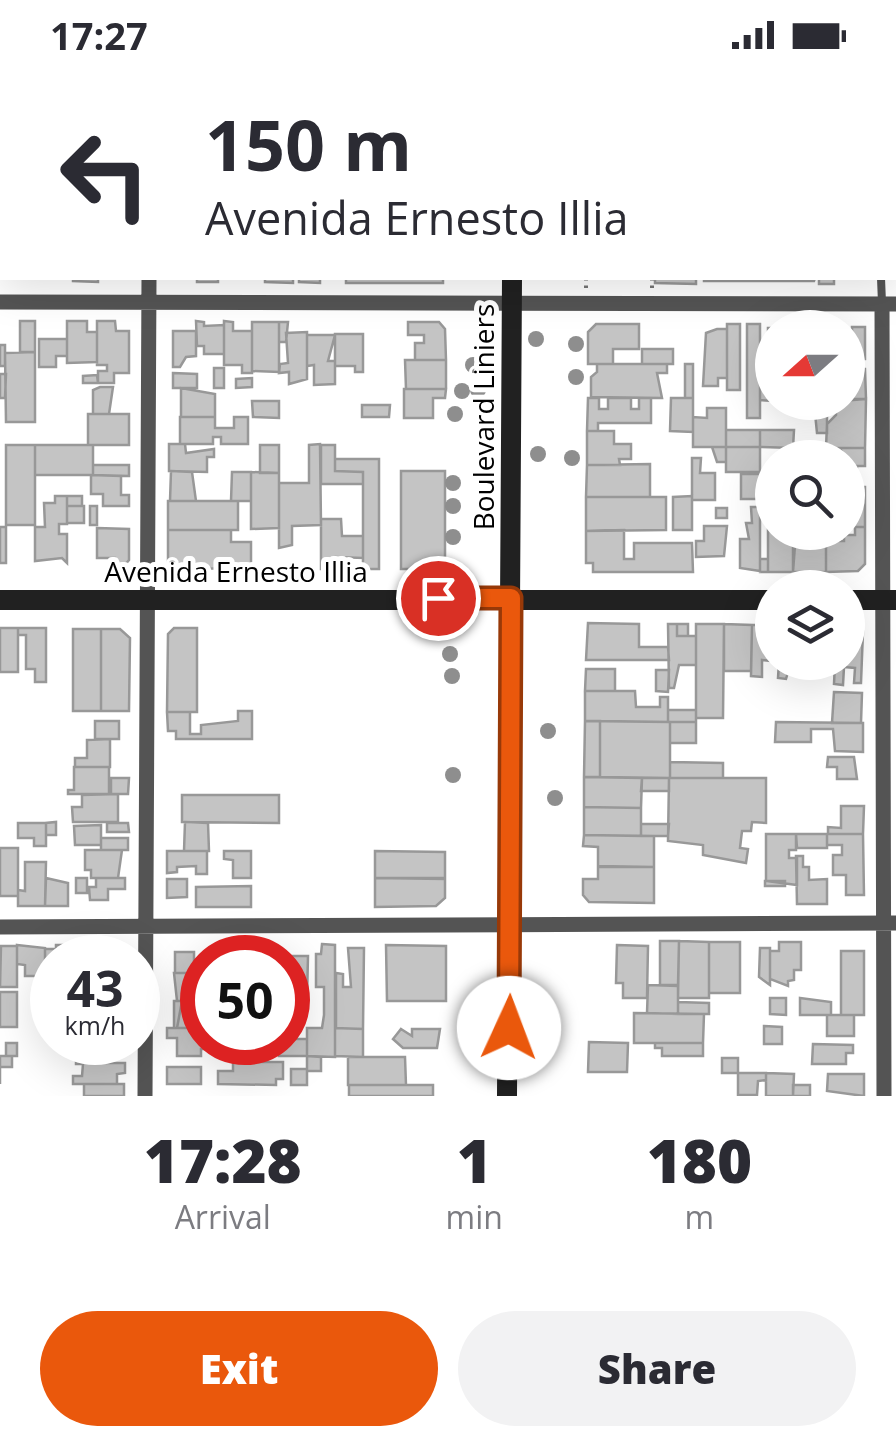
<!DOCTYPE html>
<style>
body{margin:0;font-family:"Open Sans",sans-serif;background:#f2f2f3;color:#2b2b33;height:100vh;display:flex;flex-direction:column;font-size:38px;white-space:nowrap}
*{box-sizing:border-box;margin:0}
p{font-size:32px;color:#7c7c81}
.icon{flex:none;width:55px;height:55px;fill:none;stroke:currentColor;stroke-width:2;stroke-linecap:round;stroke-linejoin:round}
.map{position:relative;height:1026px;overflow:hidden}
.side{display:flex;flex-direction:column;background:#fff;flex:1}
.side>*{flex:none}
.guide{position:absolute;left:0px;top:0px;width:898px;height:210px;box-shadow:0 10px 40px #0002;background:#fff;color:#2b2b33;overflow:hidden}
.needle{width:65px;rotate:249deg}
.controls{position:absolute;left:755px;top:240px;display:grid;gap:20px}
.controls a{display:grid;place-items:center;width:110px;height:110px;border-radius:50%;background:#fff;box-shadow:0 10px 40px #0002;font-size:50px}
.speed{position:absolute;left:30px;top:865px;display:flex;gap:20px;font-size:50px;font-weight:700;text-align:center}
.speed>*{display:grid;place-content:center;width:130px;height:130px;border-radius:50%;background:#fff;box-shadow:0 10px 40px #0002;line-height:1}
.speed small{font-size:25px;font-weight:400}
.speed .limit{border:15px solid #d22;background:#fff;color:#111}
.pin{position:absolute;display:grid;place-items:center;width:85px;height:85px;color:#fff;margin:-42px;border:5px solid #fff;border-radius:50%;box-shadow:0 2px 10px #0007}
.me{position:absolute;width:110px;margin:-55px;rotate:2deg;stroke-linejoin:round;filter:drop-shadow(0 0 8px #0008)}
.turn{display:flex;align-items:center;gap:35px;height:210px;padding:0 40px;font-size:45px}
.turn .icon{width:130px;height:130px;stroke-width:2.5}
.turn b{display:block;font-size:70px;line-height:85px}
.eta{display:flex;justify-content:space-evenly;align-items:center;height:170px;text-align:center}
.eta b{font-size:60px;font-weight:800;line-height:70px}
.primary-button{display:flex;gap:20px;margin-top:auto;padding:20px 40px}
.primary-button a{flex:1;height:115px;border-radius:60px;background:#ea580c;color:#fff;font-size:40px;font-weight:800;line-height:115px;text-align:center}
.primary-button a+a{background:#f2f2f3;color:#2b2b33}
.status{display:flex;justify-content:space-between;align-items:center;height:70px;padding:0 50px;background:#fff;direction:ltr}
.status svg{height:28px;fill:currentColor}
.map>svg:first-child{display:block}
.building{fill:#c4c4c4;stroke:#989898;stroke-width:2.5}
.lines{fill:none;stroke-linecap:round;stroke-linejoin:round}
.path{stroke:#767676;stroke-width:4;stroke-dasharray:2.5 5;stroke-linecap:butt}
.lane{stroke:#545454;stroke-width:8}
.street{stroke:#545454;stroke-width:15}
.secondary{stroke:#212121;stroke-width:20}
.tree{fill:#8e8e8e}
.route-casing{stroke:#983908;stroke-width:25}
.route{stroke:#ea580c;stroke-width:18}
.labels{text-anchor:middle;stroke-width:10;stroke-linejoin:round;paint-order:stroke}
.street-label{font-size:28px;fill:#000;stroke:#fff}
</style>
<div class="status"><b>17:27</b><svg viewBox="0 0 49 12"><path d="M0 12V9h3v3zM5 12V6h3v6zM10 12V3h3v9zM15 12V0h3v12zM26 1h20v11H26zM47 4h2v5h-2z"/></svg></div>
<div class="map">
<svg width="896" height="1026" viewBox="0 0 896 1026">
<rect width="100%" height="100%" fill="#fff"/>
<path class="building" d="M758,0H839V2H758Z
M0,17H2V98H0Z
M73,208H98V212L73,211Z
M197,208H218V212H197Z
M265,208H293V213L265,212Z
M299,208H320V213L299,212Z
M346,208H443V213H346Z
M655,208H696V214L655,213Z
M704,208H815L814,211H704Z
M819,208H834V214H819Z
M20,251H35V282H20Z
M67,251H87V262H97V292L67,293Z
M97,251H115L116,261H129V303H114V313H98V301H107V295H97Z
M196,251L204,252V256L224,255V284H204V276H197Z
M224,251L233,252V261H252V303H242V295H224Z
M252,252H279V302L252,301Z
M279,252H288L286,272H279Z
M408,252H439L445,259L446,290H415V273H424V265H408Z
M596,254H639V279H613V294H588V262Z
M727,254H740V320H727Z
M747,254H760V348H747Z
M852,257H865V289H852Z
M768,258H772V297H768Z
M717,259H727V308H718V316H703L706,263Z
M173,261H196V286L186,287L180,297H173Z
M307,262V309L289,314V302L279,303L280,294L288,293L286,263Z
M335,264H363V302H355V296H335Z
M307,265H335L328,291H335V314L314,315V295L307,296Z
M39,269H67V286H56V297H39Z
M0,275H5V296H0Z
M642,279H673V294H642Z
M35,282V352H6L5,283Z
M405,290H446V319H406Z
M597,294H667V303H657L662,328L591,327V307L597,302Z
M685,294H693V328H685Z
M214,298H224V318H214Z
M848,299H865L866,329H848Z
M173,303L197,304V318H173Z
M0,304H6L5,328H0Z
M97,305L98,313H83V306Z
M760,305H772V331L760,330Z
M252,308V317L236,318V309Z
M100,317H113L109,344H93V320Z
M181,318L215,324V347H181Z
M404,319H446L445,328H433V348H404Z
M588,328H599V339H608V328H631V339H639V328H651V353H598V361H587Z
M671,328H693V362L670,361Z
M866,329L865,378H826L827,354L836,345V337H827V332Z
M252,331H279V348L253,347Z
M362,335H390L389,347H362Z
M707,338H726V377H693V347L707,348Z
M815,343H827V363H817Z
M88,344H129V375H88Z
M180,347H215V358H234V347H248V374H221V367H213V374H180Z
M726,360H760V377H726Z
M760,360H794L793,378L760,377Z
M587,361H614V374H631V389H619L620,395H587Z
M169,374H185L186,383L214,379V387H207V402L169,401Z
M320,374L321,455L292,456V475L279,478V413H309V375Z
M6,375H35V455H6Z
M35,375H93V405H35Z
M260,375H279V403H260Z
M321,375H335V401L363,402V414H321Z
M712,377H726V392H717Z
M726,377H760V402H726Z
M840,378H865V396H848Z
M692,388H701L700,403H715V430H692Z
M335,389H379V499H363V402L335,401Z
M650,394V427H586L587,395Z
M93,395H129V406L93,405Z
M848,396H857L856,417H865V457H848Z
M171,401L192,402L196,431H170Z
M401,401H445V491L436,499H401Z
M232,402H251V431H231Z
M251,402L279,403V458L251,459Z
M741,404H760V429H741Z
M91,405L121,406V425H129V436H103V424H91Z
M768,406H772V462H793V502H768Z
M55,426H67V454H59V464H67V493L62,488L35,491V457H45L44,433H55Z
M67,426H82V436H67Z
M692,426V460H673V427Z
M586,427H666V460L586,461Z
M168,431H238V460H168Z
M67,436H84V453H67Z
M90,436H97V455H90Z
M751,437H760V501L740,498V469H749L746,453H752Z
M716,438H727V448H716Z
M321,449H341L342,466H363V488L336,487L337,499H321Z
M704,456H727L724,486L696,487V471H704Z
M0,457H6V493H0Z
M855,457H865V494L858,501L826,502V462H840V471H844V465H855Z
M97,458L129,459V490L122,498H115V488H97Z
M168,460H231V472H251V499L168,498Z
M624,460V489H634V473H692L693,502H593V493H586V461Z
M796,462H807V473H826V502H793Z
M760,489H768V502H760Z
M639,554V577H668L669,590H586L588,553Z
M668,554H677V566H696V595H679L674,618H669Z
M677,554H688V566H677Z
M696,554H724L723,648H696Z
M724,554L752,555L751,601H724Z
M752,555H771L772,591L762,590V607L751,606Z
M848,555L863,561L861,613H854L855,598L844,597L843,615L834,614L835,592H848Z
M0,558H18V602H0Z
M18,558H46V612H35V599H26V565H18Z
M174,558H197V642H167L168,564Z
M73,559H101V641H73Z
M101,559H120L130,568L129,641H101Z
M779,592H791L786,609L778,608Z
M814,592H835L834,598L814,597Z
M586,599H615V621H585Z
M656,600H669L668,622L656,621Z
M585,621H635L636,637H660V627H668V652L585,651Z
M834,622L862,623L861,653H832Z
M668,640H696V652H668Z
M238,641H252V669H176V661H168L167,642H190V664H201V655L238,651Z
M95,651H119V669H95Z
M585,651H600V707H584Z
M600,651L670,652V708L600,707Z
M670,652H696V673H670Z
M776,652L863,653V682L835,681L833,659H811V672H775Z
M110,669V697H75V688H87V670Z
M828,687H854L857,709H837V697H827Z
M670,692L723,693V708H670Z
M74,697H109V724H68V720H74Z
M584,707L642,708L641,738L584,737Z
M111,708H129L128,724H111Z
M642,708H669V721H641Z
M669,708H766V753L752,752L751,761H742L740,778L748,779L746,793L703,785V775L668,771Z
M118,724V752H73L72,737H82V725Z
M182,725H279V753L182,752Z
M841,736H864L863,764H828V757L841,758Z
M584,737L641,738V766L584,765Z
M56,752V765H46V753Z
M185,752L208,753L209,781H184Z
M18,753H46V776H34V768H18Z
M107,753H128L129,762H107Z
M641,754H669L668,766H641Z
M101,755V775H75L74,756Z
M766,764H796V780H789V788H797V815L766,811Z
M796,764H827V778H797Z
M827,764H863L864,825H846V805H833V785H842V775H827Z
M584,765L654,766V797L598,796V777L583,776Z
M101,768H128V780H101Z
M0,778H18V826H0Z
M85,780H122L118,808H91V800H85Z
M167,781H207V804H196V796L177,797V802L167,803Z
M224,781H251V808H233V790L224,789Z
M375,781L445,782V808H375Z
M796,786H803V797H809V810L827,809V834H797Z
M25,792H46L45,836H18V820L25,821Z
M598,797H654V833L589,832L583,825V809H598Z
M46,808L68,813V836H45Z
M76,808H87V823H76Z
M96,808H125V819H108V830H90L89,817H96Z
M375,808L445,809V828L436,836L375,837Z
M167,809H187V827L167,828Z
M765,811H785V816H765Z
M251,816V837H196V817Z
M660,871H679L678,915H660Z
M679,871L709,872V928H678Z
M709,872H740V923H709Z
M779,872H801V900H794V910L788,911V916L770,909V881H779Z
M322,874L335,875V987L307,986V958H322L324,945V917H316V884H321Z
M17,875L45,878V906H25V895L17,894Z
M56,875H67V888L45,891V879H56Z
M81,875H100V885L116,888H79Z
M386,875L446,876V931H387Z
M617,875L648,876L647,928H623V913H616Z
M1,876H17V917H0Z
M348,878H364L363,959L336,958V903L343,904V917H351Z
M760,878H770V915L759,907Z
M841,881H864V945H841Z
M175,882H194V903H175Z
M288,886H308L307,929H297V921H288Z
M174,903H202V931H177Z
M648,915L678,916V944L647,943Z
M0,922H17V957H0Z
M770,928H786V945L770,944Z
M800,928L831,932V945H800Z
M45,930H52V947H45Z
M174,931H182L177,958H174Z
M182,931H202V958H177Z
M678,932L709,933V944H678Z
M634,943L704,944L703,973H634Z
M827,945H854V966H827Z
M764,956L782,957V974H764Z
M167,958H202V972H210V979H201V986H177V968H167Z
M335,958L363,959V987L335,986Z
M401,959L412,966V959H440L437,978H403L393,969Z
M288,969H307V986H279V972Z
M589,972L628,973L627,1002H588Z
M6,973H17V986H6Z
M655,973H703V986H662V978H655Z
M813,974L853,975V983H846V994H812Z
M0,986H12V997H0V1014Z
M76,986H107V993H125V1003L117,1004V1014H73V1006H82L83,994H76Z
M307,986L321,987V1001H307Z
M348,987H405L406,1015H348Z
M722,988H738V1003H722Z
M233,992H283V1009H276V1015L218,1014V1001H233Z
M167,997H201V1014H167Z
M291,999H307V1015H291Z
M738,1003H766V1010L758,1011L757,1025H738Z
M766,1003L794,1004L793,1026H766Z
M828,1004H864V1026L827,1021Z
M84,1014H124V1026H84Z
M349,1015H433V1026H349Z
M793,1015H810V1026H793Z"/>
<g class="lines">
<path class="path" d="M679,0L682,2
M756,0V2
M615,2L616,0
M672,2L674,0
M586,208V218
M652,208V218"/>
<path class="lane" d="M883,2V0
M881,208L882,233"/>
<path class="street" d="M148,0V2
M0,232L896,234
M882,234L884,1026
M0,857L896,853
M145,1026L149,208"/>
<path class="secondary" d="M513,2V0
M0,530H772
M848,530H896
M507,1026L512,208"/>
</g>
<g class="tree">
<circle cx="488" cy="269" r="8"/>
<circle cx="536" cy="269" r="8"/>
<circle cx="576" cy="274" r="8"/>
<circle cx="473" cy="295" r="8"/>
<circle cx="576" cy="307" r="8"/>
<circle cx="478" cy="320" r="8"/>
<circle cx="462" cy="321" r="8"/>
<circle cx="455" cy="344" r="8"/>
<circle cx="538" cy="384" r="8"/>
<circle cx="572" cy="388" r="8"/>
<circle cx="453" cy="413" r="8"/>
<circle cx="453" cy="436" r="8"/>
<circle cx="453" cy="467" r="8"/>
<circle cx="447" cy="549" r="8"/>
<circle cx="450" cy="584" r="8"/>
<circle cx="452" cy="606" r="8"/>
<circle cx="548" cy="661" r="8"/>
<circle cx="453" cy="705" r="8"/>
<circle cx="555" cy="728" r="8"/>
</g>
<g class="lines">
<defs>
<path id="route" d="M438,528H511L509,958"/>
</defs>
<use href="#route" class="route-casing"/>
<use href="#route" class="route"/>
</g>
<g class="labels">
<g class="street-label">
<text transform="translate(484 347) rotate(-90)" y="10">Boulevard Liniers</text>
<text x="236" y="512">Avenida Ernesto Illia</text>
</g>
</g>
</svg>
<div class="controls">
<a><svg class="needle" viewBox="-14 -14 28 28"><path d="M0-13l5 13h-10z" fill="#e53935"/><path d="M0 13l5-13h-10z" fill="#7c7c81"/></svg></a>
<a><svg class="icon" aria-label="search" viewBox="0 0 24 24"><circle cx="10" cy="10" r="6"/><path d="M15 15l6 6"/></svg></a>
<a><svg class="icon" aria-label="layers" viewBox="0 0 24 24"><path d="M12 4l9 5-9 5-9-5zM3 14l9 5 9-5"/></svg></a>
</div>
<div class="speed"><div>43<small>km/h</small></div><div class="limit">50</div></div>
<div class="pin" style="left:438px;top:528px;background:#d93025"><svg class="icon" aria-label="arrive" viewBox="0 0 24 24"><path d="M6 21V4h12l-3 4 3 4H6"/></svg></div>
<svg class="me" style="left:509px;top:958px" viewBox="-20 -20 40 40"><circle r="19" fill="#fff"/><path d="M0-13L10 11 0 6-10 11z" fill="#ea580c"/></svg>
<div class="guide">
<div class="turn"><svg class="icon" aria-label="left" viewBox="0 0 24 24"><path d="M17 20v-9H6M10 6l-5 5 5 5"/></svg><div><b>150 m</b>Avenida Ernesto Illia</div></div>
</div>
</div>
<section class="side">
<div class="eta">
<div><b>17:28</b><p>Arrival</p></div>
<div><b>1</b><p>min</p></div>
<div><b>180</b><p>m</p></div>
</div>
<div class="primary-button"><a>Exit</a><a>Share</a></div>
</section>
